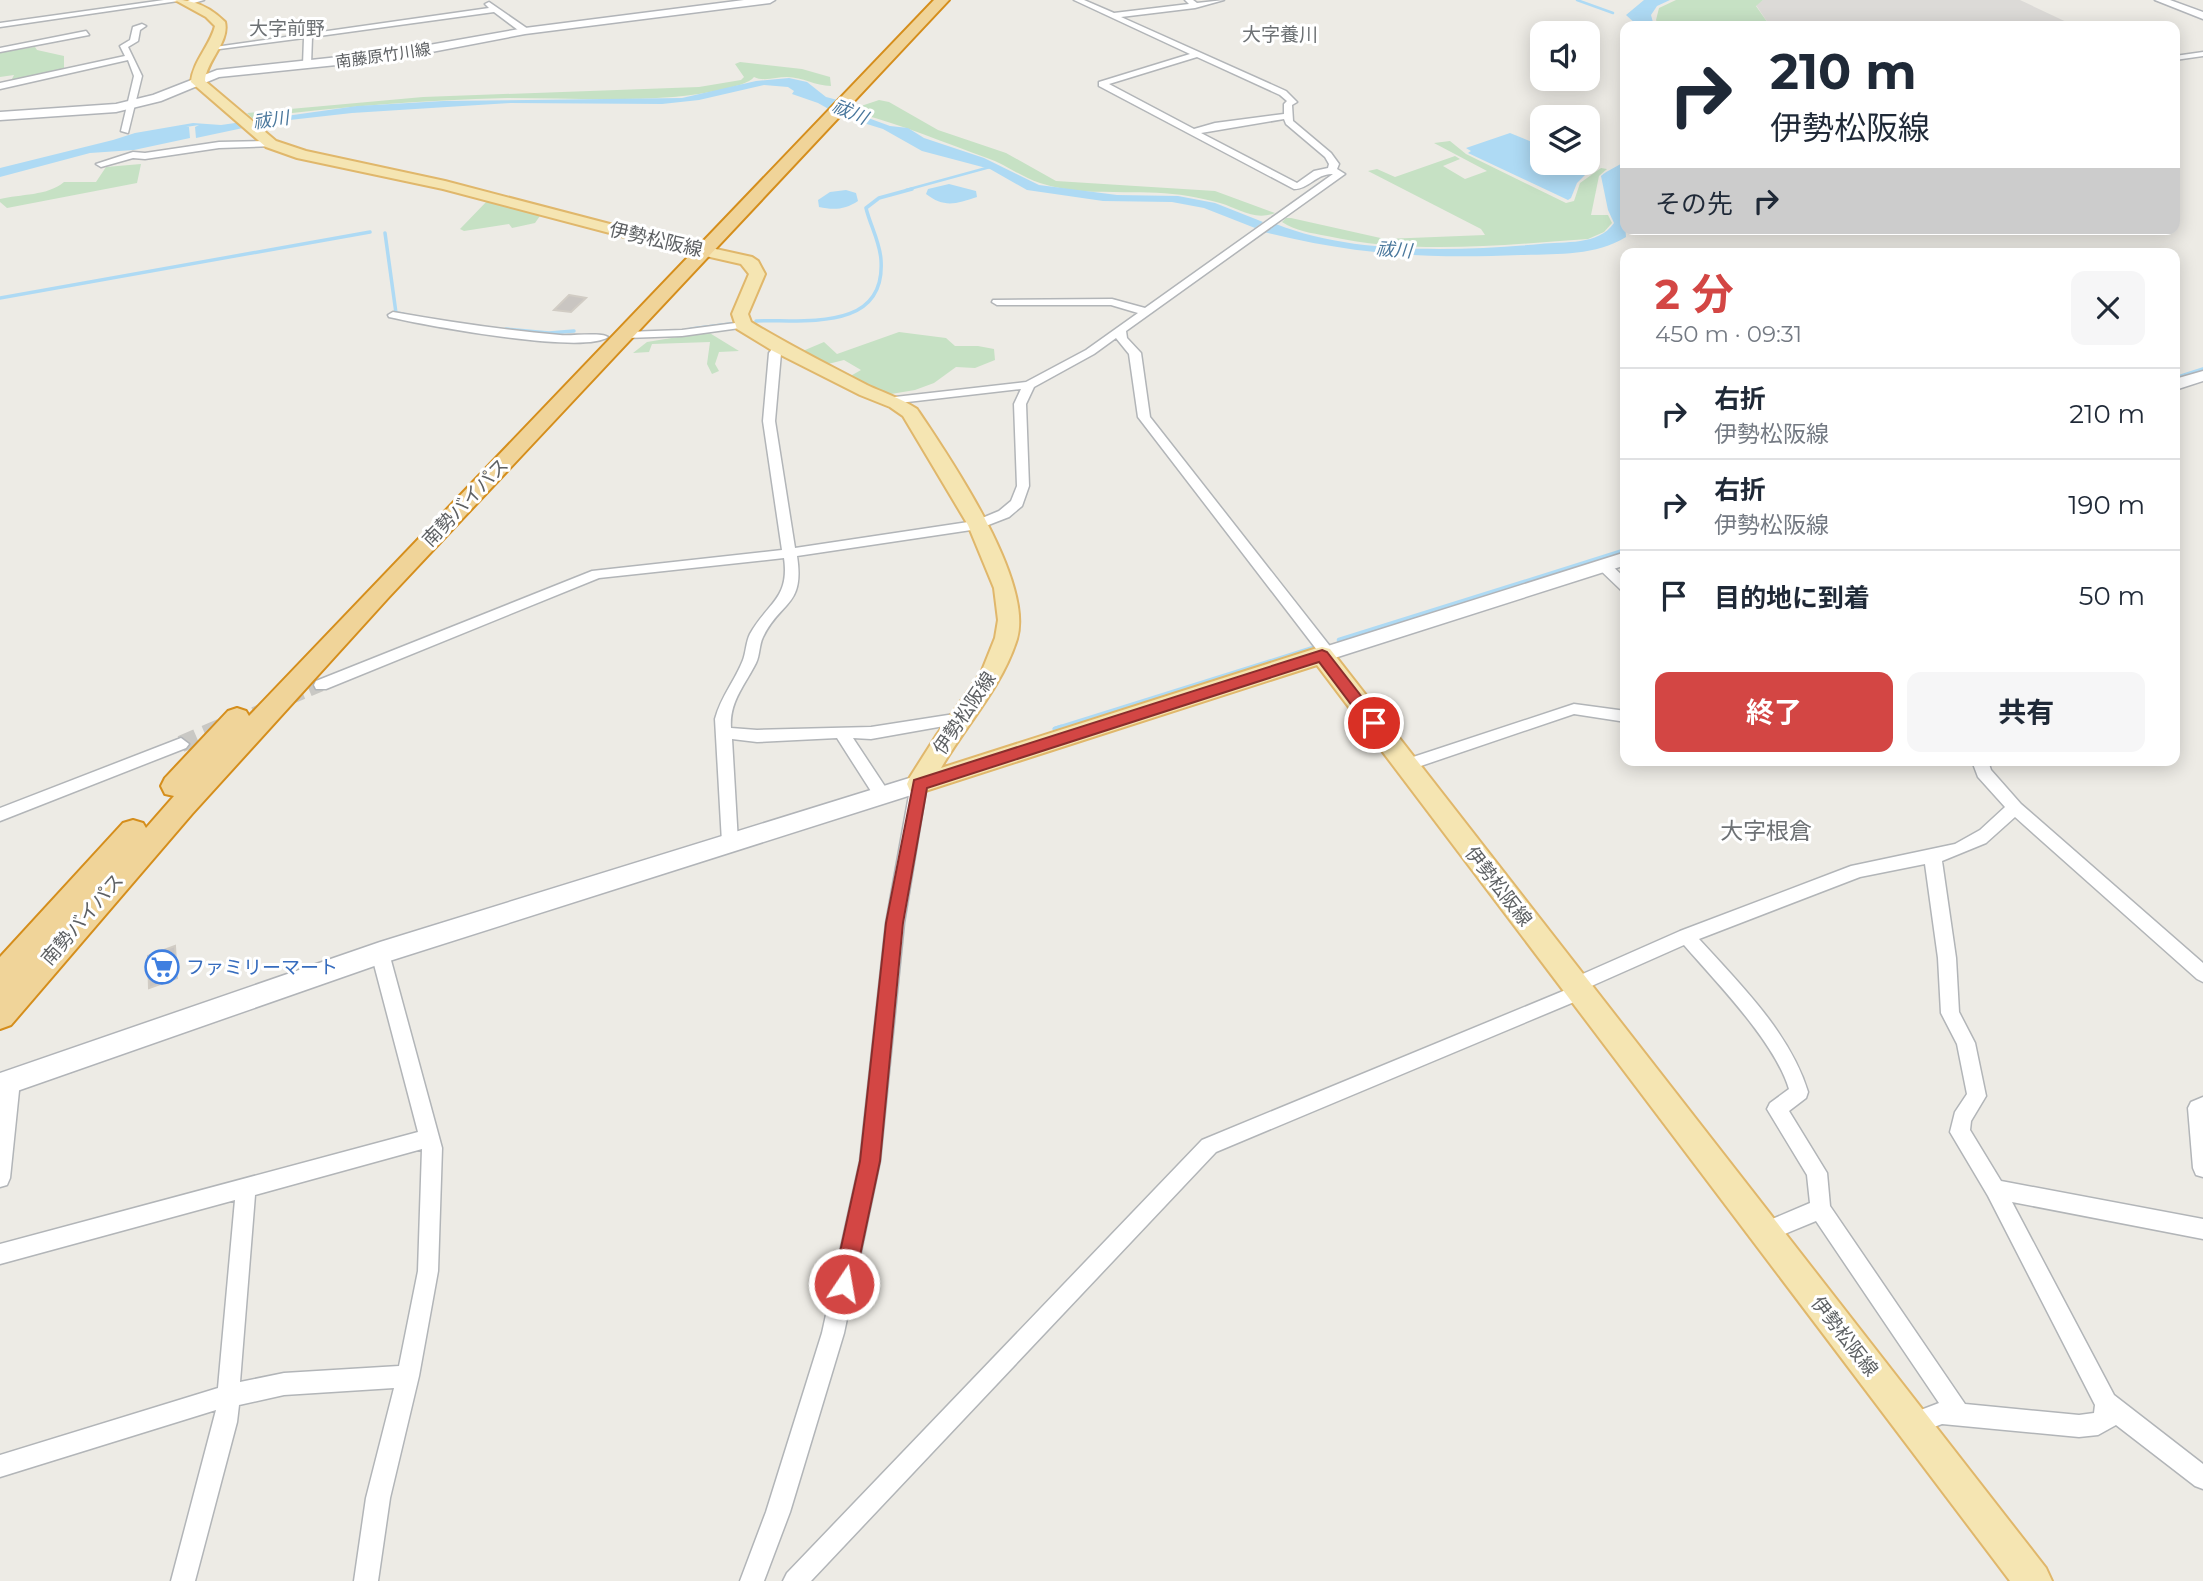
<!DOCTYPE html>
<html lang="ja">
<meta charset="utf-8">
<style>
body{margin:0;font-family:Montserrat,"Noto Sans JP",sans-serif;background:#f6f6f7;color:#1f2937;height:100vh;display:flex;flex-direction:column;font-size:26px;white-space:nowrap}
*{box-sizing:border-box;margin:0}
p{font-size:23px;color:#747a83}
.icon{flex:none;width:38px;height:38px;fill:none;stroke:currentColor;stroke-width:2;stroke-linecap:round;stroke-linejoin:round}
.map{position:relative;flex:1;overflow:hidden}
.drawer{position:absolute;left:1620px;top:248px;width:560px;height:518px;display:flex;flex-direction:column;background:#fff;border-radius:14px;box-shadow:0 4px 18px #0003}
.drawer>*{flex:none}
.banner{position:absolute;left:1620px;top:21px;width:560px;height:214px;border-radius:14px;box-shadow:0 4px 18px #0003;background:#fff;color:#1f2937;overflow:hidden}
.controls{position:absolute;left:1530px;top:21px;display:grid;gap:14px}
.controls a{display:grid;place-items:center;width:70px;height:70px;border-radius:14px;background:#fff;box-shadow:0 4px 18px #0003;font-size:35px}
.pin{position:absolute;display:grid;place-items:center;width:60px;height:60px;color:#fff;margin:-30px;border:4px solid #fff;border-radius:50%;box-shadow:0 2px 7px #0007}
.me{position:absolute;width:77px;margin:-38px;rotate:12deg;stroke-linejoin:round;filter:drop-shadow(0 0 5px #0008)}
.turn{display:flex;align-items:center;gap:24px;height:147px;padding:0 35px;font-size:32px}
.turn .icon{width:91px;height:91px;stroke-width:2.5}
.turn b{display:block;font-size:49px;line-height:60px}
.then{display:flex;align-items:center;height:66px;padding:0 35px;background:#0003;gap:14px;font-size:26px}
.round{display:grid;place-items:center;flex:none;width:74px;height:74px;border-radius:14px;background:#f6f6f7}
.summary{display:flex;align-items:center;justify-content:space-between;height:119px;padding:0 35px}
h1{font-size:42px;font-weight:700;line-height:52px;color:#d34644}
.primary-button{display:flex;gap:14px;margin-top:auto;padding:14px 35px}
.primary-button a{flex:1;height:80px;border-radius:14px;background:#d34644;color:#fff;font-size:28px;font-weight:700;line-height:80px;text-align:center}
.primary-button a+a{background:#f6f6f7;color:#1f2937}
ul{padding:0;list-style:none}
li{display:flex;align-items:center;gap:21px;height:91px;padding:0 35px;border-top:2px solid #e0e1e3}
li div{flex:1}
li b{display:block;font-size:26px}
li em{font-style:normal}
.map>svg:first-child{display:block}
.industrial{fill:#dcdad7}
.green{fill:#c6e1c4}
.water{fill:#aedaf4}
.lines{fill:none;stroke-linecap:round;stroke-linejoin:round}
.stream-far3{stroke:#aedaf4;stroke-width:2.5}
.stream-far2{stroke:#aedaf4;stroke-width:3.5}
.stream-far1{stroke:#aedaf4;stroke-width:4.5}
.stream{stroke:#aedaf4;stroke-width:5}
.building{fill:#c9c5c1;stroke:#d1ccc4;stroke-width:2}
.street-tunnel-far1{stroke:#c9c8c4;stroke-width:13;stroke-dasharray:13 7;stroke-linecap:butt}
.street-tunnel{stroke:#c9c8c4;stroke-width:17;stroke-dasharray:17 9;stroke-linecap:butt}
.street-casing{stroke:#b2b5b8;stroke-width:3}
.secondary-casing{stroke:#b1b4b8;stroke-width:3}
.primary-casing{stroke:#e0b76b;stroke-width:4}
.highway-casing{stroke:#d58e1c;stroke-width:4}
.street{fill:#fff;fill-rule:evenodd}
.secondary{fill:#fff;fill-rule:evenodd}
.primary{fill:#f5e5b2;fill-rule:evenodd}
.highway{fill:#f0d499;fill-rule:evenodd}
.route{fill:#d34644;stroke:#892e2c;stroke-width:2}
.labels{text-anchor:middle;stroke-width:6;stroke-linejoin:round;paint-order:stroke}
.far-street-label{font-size:16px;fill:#5d6063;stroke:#fff}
.far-water-label{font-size:18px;font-style:italic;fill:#49779c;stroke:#fff}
.far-quarter-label{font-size:19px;fill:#6e7275;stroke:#fff}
.street-label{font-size:19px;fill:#5d6063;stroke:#fff}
.shop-label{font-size:19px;fill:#366cbe;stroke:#fff;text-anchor:start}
.quarter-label{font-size:23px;fill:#6e7275;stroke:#fff}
</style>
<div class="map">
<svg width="2203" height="1581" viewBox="0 0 2203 1581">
<rect width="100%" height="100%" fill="#edebe5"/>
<path class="industrial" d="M1763,0H2020L2075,26H1770L1756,5Z"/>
<path class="green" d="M1676,0H1763L1756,6L1770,26H1659L1656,20L1659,8Z
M35,47L37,50L64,56V71L10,83L14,75L0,77V52Z
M740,62L802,69L830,77L831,86C815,86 803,77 787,77C776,77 764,82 754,77C747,88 688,96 673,97C618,101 562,98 507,98C422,100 337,107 252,118L247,113L423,97L699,87L741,80L744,77L735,64Z
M879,100L889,102L938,130L1006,153L1056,181L1215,191L1275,213C1254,221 1240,209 1220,203C1210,200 1199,198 1188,196C1140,187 1088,199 1040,183C1021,177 1005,164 987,158C945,143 903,125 861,114V106Z
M1450,141L1466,154L1566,203L1574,201L1580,183L1601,168L1607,169L1599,176L1591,215H1608L1612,223L1604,232L1588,239C1502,245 1412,255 1327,236C1312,233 1295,231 1282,222L1286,218H1291L1385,239L1485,235L1481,229L1368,171L1377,169L1395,177L1455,156L1460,159L1443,166L1465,179L1487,171L1434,143Z
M141,164L137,183L7,208L0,202V199C20,194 48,196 64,182H96L106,167Z
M488,200L542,213L535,223L512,228L509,224L464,231L460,229Z
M708,332L739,351L719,352L715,364L719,371L712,374L707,364L710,342L652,344L649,352L633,353L647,342Z
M899,332L946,338L955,346H978L994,349L995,360L975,368L956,367L934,383L915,390L885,395L847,378L861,370L844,360L824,365L798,353L824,342L837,354Z"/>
<path class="water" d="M1644,0H1670L1657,6L1651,15L1654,26H1638L1626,15Z
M789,78L807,82L826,97L857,105V113L860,115L890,126L908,128L924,138L984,158L1039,185L1117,195L1178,196L1215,203L1263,222L1255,228L1204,208L1172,202L1103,201L1027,190L990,169L922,151L883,129L841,116L818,103L792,94L794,91L788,87L764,85L699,100L662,104L510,103L352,113L272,122L196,138L195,127L199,125L186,127H189L190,138L134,150L90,153L0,177V168L113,140L135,133L193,123L221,125L357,106L443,101L682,98L756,81Z
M1510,133L1542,146V163H1585L1594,166L1577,183L1571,198L1568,200L1468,153L1471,151L1466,148Z
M1626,160L1623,194L1626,237C1595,256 1557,254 1521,255C1428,259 1356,255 1264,232L1276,224C1354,255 1458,251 1540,244C1565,241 1598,246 1614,223L1608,210L1601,176C1609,169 1618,167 1626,160Z
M949,184L976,191L977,197C956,204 944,208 926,194L928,189Z
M846,190L856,193L858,201C845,210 833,210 819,207L818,200L830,192Z"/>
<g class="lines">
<path class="stream-far3" d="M1577,0L1613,13
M906,190L990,167"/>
<path class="stream-far2" d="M385,233L396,313L403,314
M0,298L370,232
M756,321C803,319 886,333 881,260C880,242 870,225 866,208L879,198L912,189
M506,329L549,333L574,331
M691,329L738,323
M2175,378L2203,369"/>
<path class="stream-far1" d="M1339,640L1626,550
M1055,729L1313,648"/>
<path class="stream" d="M1055,729L1061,727"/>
</g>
<path class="building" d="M569,295L586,298L571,312L554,310Z
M175,946L177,978L149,988L148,956Z"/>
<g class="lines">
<path class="street-tunnel-far1" d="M217,729L321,685"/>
<path class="street-tunnel" d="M181,744L221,727"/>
<defs>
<path id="street" d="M164,0H185L0,27V23Z
M190,0H204L187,5L183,3Z
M1074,0H1084L1114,13L1189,4L1185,0H1193L1197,3L1224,0L1195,8L1121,17L1286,91L1297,102L1292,105L1293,121L1331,153L1339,164L1337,169L1345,174L1126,331L1127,338L1141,353L1150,417L1329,645L1331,649L1327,659H1317L1315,655L1317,650L1138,417L1129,354L1116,338L1094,354L1034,387L1026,404L1029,486L1022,506L1009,517L978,529L797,556C805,607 780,601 763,637C759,645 760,655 756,663C745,685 729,702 731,728L757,730L871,727L961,713L966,714L969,718L961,723L871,739L853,738L888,791L890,795L888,799H876L837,738L757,742L732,739L738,842L736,847H724L722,842L715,719C721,696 735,681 743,660C746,652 746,642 750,634C767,603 790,599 784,558L599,578L326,689H316L314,685L316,681L592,571L782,550L763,421L769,353L775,345L785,347L781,353L775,421L795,548L975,521L999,511L1011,501L1017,486L1014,404L1021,389L890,404L886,402V398L1026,382L1086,350L1138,313L1111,305H997L992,302L993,300L1112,299L1145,308L1333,174C1317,173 1309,189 1294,189L1099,86V82L1190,54ZM1197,57L1280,95L1287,101L1284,104V114L1215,123L1194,129L1109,84ZM1284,119L1286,124L1325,157L1329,164L1328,168L1314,171L1297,183L1201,133Z
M489,2L528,29V33H522L494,12L312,37L311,65L307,67L303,65L304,38L212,50L208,48L489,8L485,4Z
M142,24L146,26L140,30L138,41L128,47L142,76L128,133L121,131L134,76L128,60L0,89V83L125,56L120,46L130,40L133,27Z
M86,31L89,35L0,52V48Z
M2203,52V56L2175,60V56Z
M271,141L274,142V146L219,148L145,159L133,158L101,167L96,164L133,152L145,153L219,142Z
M393,312C449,322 504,330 560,335C572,336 601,332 608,337C583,355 424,325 389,317L388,315Z
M743,322L747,323V327L682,336L626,338L620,335L626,332L682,330Z
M1603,561L1608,562L1626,579V591L1621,590L1598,568L1596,565Z
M1574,704L1626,711V722L1574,714L1406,771L1398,765L1401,761Z
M181,738L189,744L186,748L0,821V808Z
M1972,761H1988L1991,770L2021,804L2203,963V982L2197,979L2015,817L1986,843L1942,861L1956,958L1959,1012L1975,1043L1986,1096L1971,1121L1970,1130L2001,1181L2203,1219V1239L2012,1202L2114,1395L2203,1464V1489L2195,1486L2116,1425L2098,1435L2079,1437L1942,1424L1913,1435L1905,1432L1902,1424L1905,1416L1939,1403L1816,1221L1765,1242L1758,1239L1755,1232L1758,1225L1810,1203L1807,1175L1767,1109L1770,1103L1789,1089C1775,1042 1716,982 1684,945L1587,988L1589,992L1586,997L1216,1152L811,1581H783L787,1573L1202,1140L1568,989L1566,985L1569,980L1680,931L1851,866L1955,844L1980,830L2005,807L1978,777ZM1925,864L1938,958L1941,1013L1957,1044L1967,1094L1955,1112L1950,1132L1988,1196L2095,1405L2094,1413L2079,1415L1965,1404L1830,1206L1827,1173L1789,1111L1806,1098L1808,1092C1790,1033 1740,984 1699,939L1860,877Z
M919,778L925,780L927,784L904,923L880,1161L844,1333L790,1512L764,1581H740L766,1512L822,1333L860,1161L886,923L911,784L913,780Z
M380,946L386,948L389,953L442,1148L438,1271L419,1376L390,1498L378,1581H354L366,1498L394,1388L284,1395L239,1405L237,1422L195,1581H171L216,1410L0,1477V1455L218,1388L235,1200L0,1264V1244L418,1132L371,953L374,948ZM422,1149L418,1271L399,1366L284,1373L240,1382L255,1195Z
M11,1072L18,1075L20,1081L10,1178L7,1185L0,1187V1095L4,1075Z
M2203,1097V1177L2196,1175L2193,1168L2188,1108L2191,1102Z"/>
<path id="secondary" d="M744,0H775L770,3L525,34L395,59L219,77L161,101L116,112L0,120V112L116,104L153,95L217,70L395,51L525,28Z
M2155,0H2170L2203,12V19Z
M2203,371V381L2175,390V379Z
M1626,552V565L1322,662L1315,660L1312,655L1315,650Z
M919,775L927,778L930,784L927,790L380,964L0,1097V1073L380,942Z"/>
<path id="primary" d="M175,0C196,0 211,8 225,22C230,42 206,61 205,81L276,141L306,151L445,181L652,235L752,257L758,261L765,274L748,314L751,322C789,345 828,365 867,385C884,393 901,398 917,409C950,458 1034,581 1017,639C1002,687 966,725 941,768L1314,649L1322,647L1330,649L2046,1568L2052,1581H2010L1317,665L919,793L910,791L907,784L910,777L936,736L981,673L995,638L998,620L994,588L968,525L903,416L890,407L860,395L773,351L737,329L732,314L749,274L741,264L644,242L443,189L297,158L266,147L191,82C193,61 210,46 215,26L206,17Z"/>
<path id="highway" d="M934,0H949L389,597L192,814L11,1025L0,1029V957L123,823L133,820L143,823L146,828L174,796L165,794L161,786L165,778L228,711L237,708L246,711L249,716Z"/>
</defs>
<use href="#street" class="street-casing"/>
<use href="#secondary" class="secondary-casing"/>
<use href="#primary" class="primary-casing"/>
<use href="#highway" class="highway-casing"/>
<use href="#street" class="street"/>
<use href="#secondary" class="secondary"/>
<use href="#primary" class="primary"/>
<use href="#highway" class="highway"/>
</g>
<path class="route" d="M1322,650L1327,652L1379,719L1381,723L1379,727H1368L1319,662L927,788L903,923L880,1161L854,1284L851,1291L844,1294L836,1291L833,1284L860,1161L886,923L914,780Z"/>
<defs>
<symbol id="supermarket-ring" viewBox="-11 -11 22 22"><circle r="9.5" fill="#fff" stroke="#3f7fe0" stroke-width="1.5"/><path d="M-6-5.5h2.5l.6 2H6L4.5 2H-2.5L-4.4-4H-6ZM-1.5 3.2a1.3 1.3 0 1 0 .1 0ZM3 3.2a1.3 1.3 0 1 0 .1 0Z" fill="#3f7fe0"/></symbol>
</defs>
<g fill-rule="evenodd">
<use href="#supermarket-ring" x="143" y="948" width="38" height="38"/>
</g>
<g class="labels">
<g class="far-street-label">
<text transform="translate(383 55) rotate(-8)" y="6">南藤原竹川線</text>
</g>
<g class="far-water-label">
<text transform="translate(850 112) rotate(23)" y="6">祓川</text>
<text transform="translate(271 120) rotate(-8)" y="6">祓川</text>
<text transform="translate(1394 250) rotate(4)" y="6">祓川</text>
</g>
<g class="far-quarter-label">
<text x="287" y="35">大字前野</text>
<text x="1280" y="41">大字養川</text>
</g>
<g class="street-label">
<text transform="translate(656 239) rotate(13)" y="7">伊勢松阪線</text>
<text transform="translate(465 502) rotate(-46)" y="7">南勢バイパス</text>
<text transform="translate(964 713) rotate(-56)" y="7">伊勢松阪線</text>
<text transform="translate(1499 886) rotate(52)" y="7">伊勢松阪線</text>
<text transform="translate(82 919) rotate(-49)" y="7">南勢バイパス</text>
<text transform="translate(1845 1336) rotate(52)" y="7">伊勢松阪線</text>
</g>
<g class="shop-label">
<text x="186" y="974">ファミリーマート</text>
</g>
<g class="quarter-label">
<text x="1766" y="839">大字根倉</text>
</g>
</g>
</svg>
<div class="controls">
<a><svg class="icon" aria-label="sound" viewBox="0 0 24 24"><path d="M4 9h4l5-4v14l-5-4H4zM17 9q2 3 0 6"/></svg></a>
<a><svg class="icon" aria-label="layers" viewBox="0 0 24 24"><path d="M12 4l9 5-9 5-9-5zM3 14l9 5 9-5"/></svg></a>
</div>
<div class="pin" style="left:1374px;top:723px;background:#d93025"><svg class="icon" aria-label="arrive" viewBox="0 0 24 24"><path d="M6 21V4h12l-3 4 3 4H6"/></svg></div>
<svg class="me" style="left:844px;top:1284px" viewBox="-20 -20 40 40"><circle r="17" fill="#d34644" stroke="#fff" stroke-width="3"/><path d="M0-11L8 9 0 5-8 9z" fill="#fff"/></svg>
<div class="banner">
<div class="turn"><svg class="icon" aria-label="right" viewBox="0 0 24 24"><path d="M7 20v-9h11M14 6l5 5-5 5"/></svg><div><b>210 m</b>伊勢松阪線</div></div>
<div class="then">その先<svg class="icon" aria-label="right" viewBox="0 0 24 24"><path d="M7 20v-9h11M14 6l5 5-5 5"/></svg></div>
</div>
<section class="drawer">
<div class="summary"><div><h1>2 分</h1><p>450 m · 09:31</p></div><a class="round"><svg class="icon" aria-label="close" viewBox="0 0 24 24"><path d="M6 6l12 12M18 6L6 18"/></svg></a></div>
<ul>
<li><svg class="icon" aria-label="right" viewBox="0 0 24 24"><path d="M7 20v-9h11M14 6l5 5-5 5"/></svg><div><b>右折</b><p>伊勢松阪線</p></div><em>210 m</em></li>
<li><svg class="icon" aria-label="right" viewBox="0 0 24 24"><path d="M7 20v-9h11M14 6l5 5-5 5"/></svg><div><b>右折</b><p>伊勢松阪線</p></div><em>190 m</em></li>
<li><svg class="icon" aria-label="arrive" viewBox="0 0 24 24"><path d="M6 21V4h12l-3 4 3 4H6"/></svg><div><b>目的地に到着</b></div><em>50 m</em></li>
</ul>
<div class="primary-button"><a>終了</a><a>共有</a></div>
</section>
</div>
